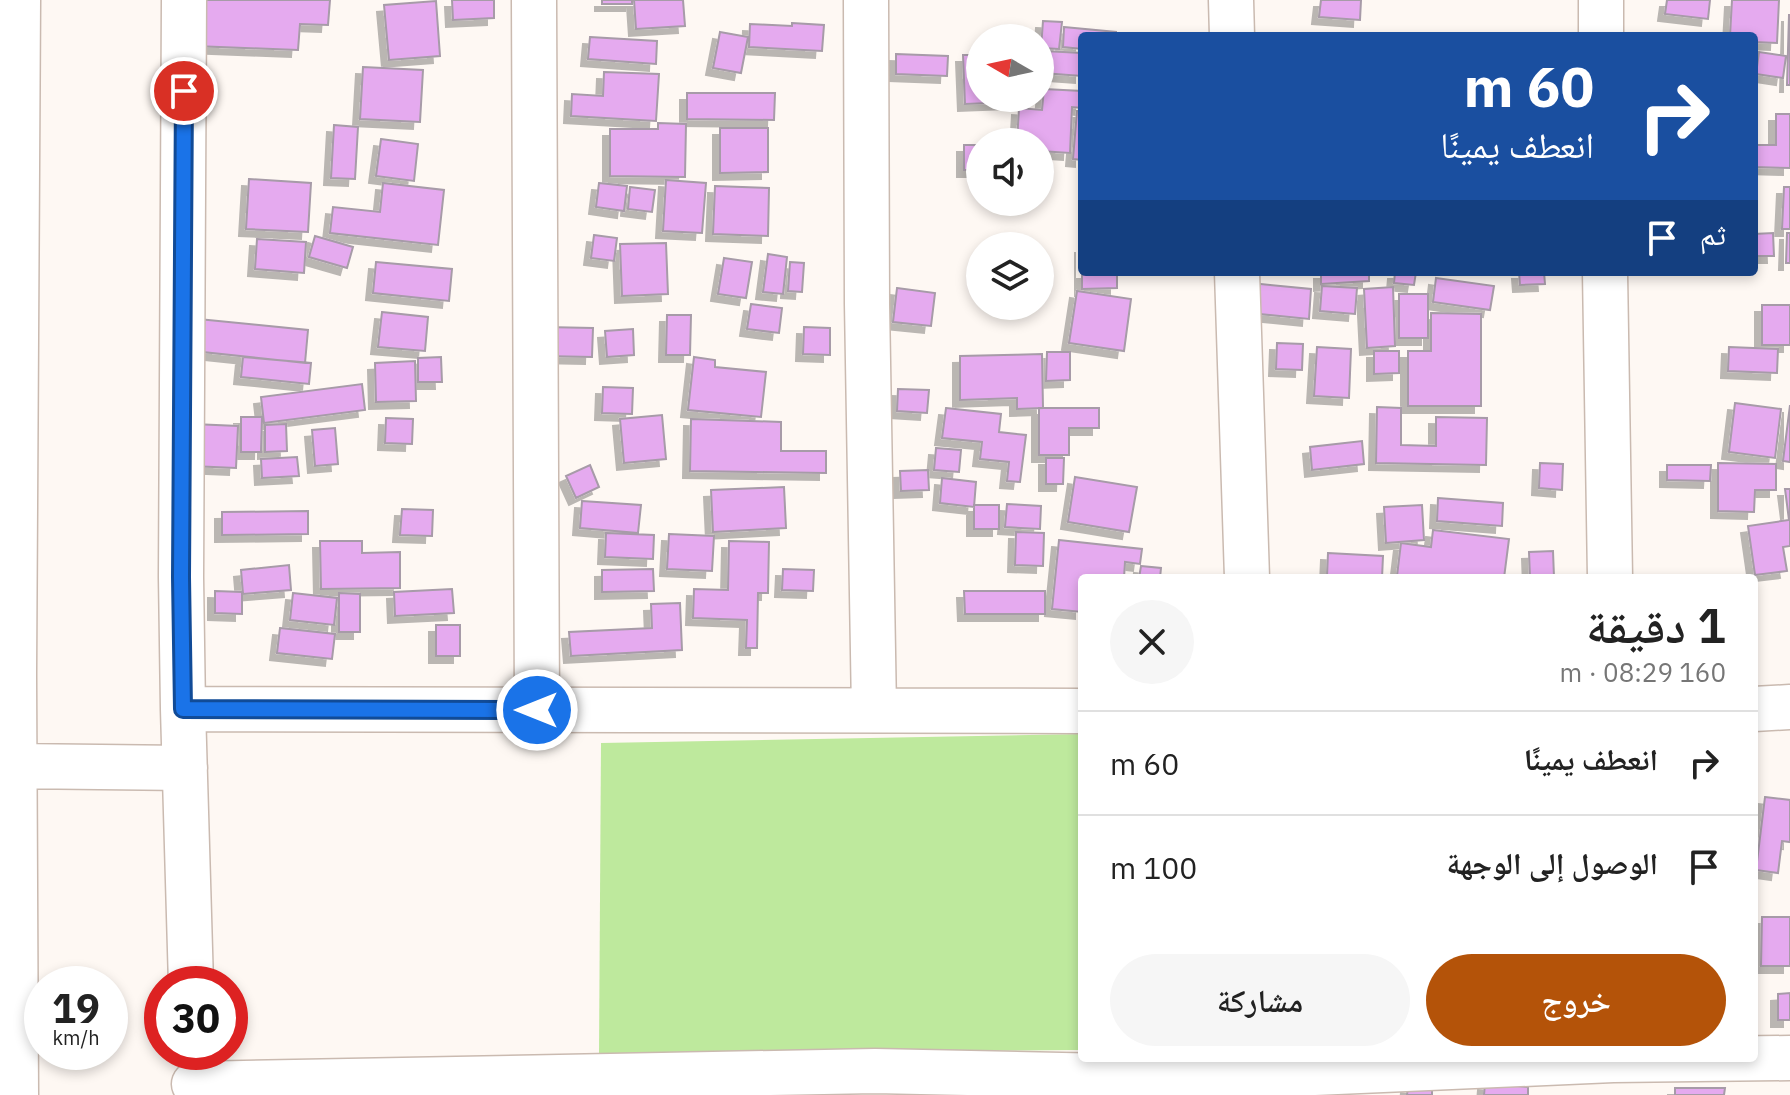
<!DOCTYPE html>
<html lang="ar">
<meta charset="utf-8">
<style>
body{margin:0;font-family:"IBM Plex Sans","Noto Naskh Arabic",sans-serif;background:#f6f6f6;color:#222;direction:rtl;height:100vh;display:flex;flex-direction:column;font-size:30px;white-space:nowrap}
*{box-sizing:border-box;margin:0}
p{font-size:26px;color:#767676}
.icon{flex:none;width:44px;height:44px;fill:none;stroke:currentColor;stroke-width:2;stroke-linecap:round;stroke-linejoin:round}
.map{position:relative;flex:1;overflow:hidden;direction:ltr}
.panel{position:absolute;left:1078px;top:574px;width:680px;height:488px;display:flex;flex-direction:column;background:#fff;border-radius:8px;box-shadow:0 4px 12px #0003;direction:rtl}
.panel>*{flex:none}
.guide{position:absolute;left:1078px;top:32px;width:680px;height:244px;border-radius:8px;box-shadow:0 4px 12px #0003;direction:rtl;background:#1a4fa0;color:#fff;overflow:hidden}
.needle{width:52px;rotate:279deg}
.tools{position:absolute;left:966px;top:24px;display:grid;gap:16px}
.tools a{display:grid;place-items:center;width:88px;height:88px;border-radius:50%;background:#fff;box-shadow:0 4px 12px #0003;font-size:40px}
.speed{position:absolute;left:24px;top:966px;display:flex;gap:16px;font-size:40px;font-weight:700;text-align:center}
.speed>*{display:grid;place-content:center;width:104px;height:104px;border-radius:50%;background:#fff;box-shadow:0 4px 12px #0003;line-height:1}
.speed small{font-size:20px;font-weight:400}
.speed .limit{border:12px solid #d22;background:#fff;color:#111}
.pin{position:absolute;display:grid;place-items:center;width:68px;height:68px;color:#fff;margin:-34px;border:4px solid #fff;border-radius:50%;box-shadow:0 2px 8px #0007}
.me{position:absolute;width:88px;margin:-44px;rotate:270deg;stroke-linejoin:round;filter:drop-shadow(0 0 6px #0008)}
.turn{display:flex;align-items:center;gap:28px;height:168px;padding:0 32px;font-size:36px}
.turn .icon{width:104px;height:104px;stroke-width:2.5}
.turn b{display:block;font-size:56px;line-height:68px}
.then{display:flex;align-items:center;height:76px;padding:0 32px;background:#0003;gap:16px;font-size:30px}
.round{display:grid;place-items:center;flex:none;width:84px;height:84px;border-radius:42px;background:#f6f6f6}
.head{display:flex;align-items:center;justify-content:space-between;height:136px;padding:0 32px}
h1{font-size:48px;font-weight:600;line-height:60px}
.primary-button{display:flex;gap:16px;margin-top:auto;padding:16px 32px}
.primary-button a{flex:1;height:92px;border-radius:48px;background:#b45309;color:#fff;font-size:32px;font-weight:600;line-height:92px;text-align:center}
.primary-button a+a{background:#f6f6f6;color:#222}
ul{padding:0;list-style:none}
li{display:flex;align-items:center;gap:24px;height:104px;padding:0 32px;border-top:2px solid #e0e0e0}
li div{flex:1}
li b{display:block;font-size:30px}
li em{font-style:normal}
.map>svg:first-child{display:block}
.green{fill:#bee99d}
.building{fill:#e5aaef;stroke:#a79ba8;stroke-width:2;filter:url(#shadow)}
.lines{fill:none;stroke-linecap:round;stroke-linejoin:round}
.minor-casing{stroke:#cabab0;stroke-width:47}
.minor{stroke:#fff;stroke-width:44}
.route-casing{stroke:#114b97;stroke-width:20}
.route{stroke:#1a73e8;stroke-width:14}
</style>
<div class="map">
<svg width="1790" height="1095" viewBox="0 0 1790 1095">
<defs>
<filter id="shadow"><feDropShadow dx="-7" dy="7" stdDeviation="0" flood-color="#0004"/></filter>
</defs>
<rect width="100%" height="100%" fill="#fef8f3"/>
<path class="green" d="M1082,734V1050L599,1054L601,743Z"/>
<path class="building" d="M196,0H330L328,25L300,24L298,50L194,46Z
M452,0H494V18L453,20Z
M602,0H632V4H602Z
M634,0H683L685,26L636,29Z
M1321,0H1361L1360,20L1319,17Z
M1667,0H1710L1708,19L1665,14Z
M1732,0H1779L1777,43L1754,42V36H1730Z
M436,1L440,56L389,60L384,5Z
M1789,15H1790V85H1787Z
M1043,21L1062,22L1059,49L1041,48Z
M792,23L824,25L822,51L749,47L750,24L792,26Z
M1064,27L1116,32V36H1082V49L1063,47Z
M720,32L748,37L741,73L713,68Z
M590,37L657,41L656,64L588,59Z
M1044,51L1082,53V76L1042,73Z
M1759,52L1786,56L1783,78L1756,74Z
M896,54L948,56L947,76L896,74Z
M963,55H980V98H1014V102L965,104Z
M363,67L423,70L420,122L360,119Z
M604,72L659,74L656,121L571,116L572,94L603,96Z
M1044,89L1082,91V108L1072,107L1070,153L1040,151V142H1017L1019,108L1042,110Z
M687,93H775L774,120L687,119Z
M1077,111H1082V160L1073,159Z
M1776,114H1790V168L1754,167V145H1776Z
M658,123L686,124L685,177L610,176V129H658Z
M334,125L358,127L355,179L331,178Z
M720,128H768V172L720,173Z
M381,139L418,144L414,181L376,176Z
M964,145H980V170H964Z
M249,179L311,183L308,232L246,229Z
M666,180L706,183L702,233L663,231Z
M383,183L444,190L438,245L330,233L333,207L380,212Z
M599,183L627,186L624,211L596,207Z
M715,186L769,188L768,236L713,234Z
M630,187L655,190L652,212L628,209Z
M1784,187H1790V229H1782Z
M1773,233L1774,256H1754V234Z
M1787,233H1790V263H1786Z
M594,235L617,238L614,261L591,258Z
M315,236L353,247L347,268L309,257Z
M257,239L306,242L304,273L255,269Z
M666,243L668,294L622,296L620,244Z
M1082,245V272H1117V288L1082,289Z
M768,254L787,257L783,294L763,292Z
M724,258L752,262L746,298L718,294Z
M376,262L452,269L449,301L373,293Z
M790,262L804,263L802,292L788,291Z
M1321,272H1369V281L1321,284Z
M1395,272H1416L1414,285L1394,283Z
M1519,272H1544L1545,284L1520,285Z
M1436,278L1494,286L1490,310L1433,302Z
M1251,283L1311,289L1309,319L1249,313Z
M1322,286L1357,288L1355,314L1320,311Z
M1393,287L1395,346L1367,348L1364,289Z
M897,288L935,293L931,326L893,322Z
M1077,291L1131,299L1124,351L1069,343Z
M1399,294H1428V338H1399Z
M751,304L782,308L779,333L747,329Z
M1762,305H1790V345H1762Z
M382,312L428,317L425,351L378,347Z
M1431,313L1481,314V406H1408V351H1431Z
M667,315H691L690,355H666Z
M188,318L308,330L305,363L184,350Z
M545,327L593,328L592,357L544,356Z
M804,327L830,328V355L803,354Z
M633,329L634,355L607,357L605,331Z
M1277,343L1303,344L1302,370L1276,369Z
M1317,347L1351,349L1349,398L1314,396Z
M1729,347L1778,349L1777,373L1728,371Z
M1374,351H1399V373L1374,374Z
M1047,352H1070V380L1046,381Z
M1042,354L1043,408L1017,409V398L960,400V356Z
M243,357L311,363L309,384L241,377Z
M441,357L442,382H418V358Z
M694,357L715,360V367L766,372L761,417L688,410Z
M415,361L416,401L376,402L375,363Z
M362,384L365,410L264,423L261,397Z
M603,387L633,388L632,414L602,413Z
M898,389L929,390L927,413L897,411Z
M1735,403L1781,409L1775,458L1729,452Z
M1790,405V462L1783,461Z
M1377,407L1401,408V445L1436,446V417L1487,418L1486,465L1376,463Z
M946,408L1001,414L999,432L1026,435L1020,482L1007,481L1009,462L980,459L982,442L942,438Z
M1039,408H1099V428H1069V455H1039Z
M662,415L666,459L624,463L620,419Z
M241,417H262L261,452H241Z
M386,418L413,419L412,444L385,443Z
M691,419L781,422V451H826V473L690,471Z
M193,424L238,426L236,468L191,466Z
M286,424L287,451L265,452V425Z
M335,428L338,464L315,466L312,430Z
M1362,441L1364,464L1312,470L1310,447Z
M936,448L961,450L959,472L934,470Z
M297,457L299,476L262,478L261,459Z
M1046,458H1064L1063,484H1046Z
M1540,463L1563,464L1562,490L1539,488Z
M1718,463L1776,464V490H1755L1754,512L1718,511Z
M590,465L599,487L576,498L566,476Z
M1667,465H1711L1710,481L1667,480Z
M928,470L929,490L901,491L900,471Z
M1075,477L1137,487L1129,532L1068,522Z
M942,478L976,482L974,507L940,503Z
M784,487L786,528L713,532L711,490Z
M1785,489H1790V546L1783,547L1787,571L1755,575L1748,526L1789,520Z
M1438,498L1503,503L1502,526L1437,521Z
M582,501L641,505L638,533L580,528Z
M1007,504L1041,506L1040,529L1005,527Z
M974,505H999V529H974Z
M1422,505L1424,540L1386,543L1384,507Z
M402,509L433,510L432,536L400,535Z
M308,511V534L222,535V512Z
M1433,530L1509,539L1504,578H1415L1397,576L1401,543L1431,547Z
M1016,532L1044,533L1043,566L1015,565Z
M606,533L654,535L653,559L605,557Z
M669,534L714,536L712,571L667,569Z
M1059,540L1142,549L1140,564L1125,562L1124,578H1082V612L1052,609Z
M320,541H362V553L400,552V588L321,589Z
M729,541L769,542L768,593H758L757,648H746L747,620L693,618L694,589L728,590Z
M1553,551L1554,577L1530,578L1529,552Z
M1328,553L1383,556L1382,578L1327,576Z
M289,565L291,590L243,594L241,570Z
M1141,566L1161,568L1160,578H1139Z
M653,569L654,591L602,592V570Z
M783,569L814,570L813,591L782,590Z
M452,589L454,613L395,616L394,592Z
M215,591L242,592V614L215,613Z
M964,591H1045V614H965Z
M293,593L337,598L334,625L290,620Z
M339,593L360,594V632H339Z
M680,603L682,650L571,656L569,632L652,628L651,604Z
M436,625H460V656H436Z
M280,628L335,634L332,659L277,653Z
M1765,797L1790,800V842L1782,841L1778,873L1756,870Z
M1762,917H1790V966H1761Z
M1790,993V1020H1778V994Z
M1485,1083L1528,1087V1095H1484Z
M1408,1086L1432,1090V1095H1407Z
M1675,1088H1725L1724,1095H1675Z"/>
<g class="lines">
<defs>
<path id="minor" d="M184,0L181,577L183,709L191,984
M534,0L537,710
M866,0L867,304L874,710
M1231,0L1232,36
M1601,0V36
M1237,272L1247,578
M1605,272L1610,578
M183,709L1082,711
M1754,709L1790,707
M15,766L185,768
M194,1084L875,1071L1200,1078L1613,1060L1790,1058
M16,1095L14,675L18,0"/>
</defs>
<use href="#minor" class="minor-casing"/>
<use href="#minor" class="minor"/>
</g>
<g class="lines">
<defs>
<path id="route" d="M184,91L181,577L183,709L537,710"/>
</defs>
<use href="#route" class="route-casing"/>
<use href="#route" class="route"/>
</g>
</svg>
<div class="tools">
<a><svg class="needle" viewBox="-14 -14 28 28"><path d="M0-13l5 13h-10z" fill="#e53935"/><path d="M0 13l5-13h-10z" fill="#767676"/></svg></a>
<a><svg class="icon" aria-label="sound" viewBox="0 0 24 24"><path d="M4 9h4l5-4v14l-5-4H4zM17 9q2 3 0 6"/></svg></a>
<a><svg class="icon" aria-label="layers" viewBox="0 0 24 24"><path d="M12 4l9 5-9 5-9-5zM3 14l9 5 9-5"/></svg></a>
</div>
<div class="speed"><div>19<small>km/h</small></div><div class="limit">30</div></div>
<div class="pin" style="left:184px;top:91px;background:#d93025"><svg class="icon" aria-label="arrive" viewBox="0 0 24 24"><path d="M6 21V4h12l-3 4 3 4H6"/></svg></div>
<svg class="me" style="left:537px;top:710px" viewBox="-20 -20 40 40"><circle r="17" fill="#1a73e8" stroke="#fff" stroke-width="3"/><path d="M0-11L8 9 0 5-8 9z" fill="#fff"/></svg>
<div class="guide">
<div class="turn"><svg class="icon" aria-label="right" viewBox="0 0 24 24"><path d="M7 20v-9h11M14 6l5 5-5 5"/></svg><div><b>60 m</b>انعطف يمينًا</div></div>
<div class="then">ثم<svg class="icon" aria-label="arrive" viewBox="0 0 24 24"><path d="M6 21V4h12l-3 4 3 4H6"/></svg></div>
</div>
<section class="panel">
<div class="head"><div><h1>1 دقيقة</h1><p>160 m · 08:29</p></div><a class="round"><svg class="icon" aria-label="close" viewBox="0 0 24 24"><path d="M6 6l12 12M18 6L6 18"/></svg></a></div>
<ul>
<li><svg class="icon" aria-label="right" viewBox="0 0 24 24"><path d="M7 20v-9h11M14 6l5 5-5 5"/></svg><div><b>انعطف يمينًا</b></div><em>60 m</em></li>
<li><svg class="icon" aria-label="arrive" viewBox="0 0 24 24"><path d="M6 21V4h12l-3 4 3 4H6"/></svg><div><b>الوصول إلى الوجهة</b></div><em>100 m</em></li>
</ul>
<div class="primary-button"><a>خروج</a><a>مشاركة</a></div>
</section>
</div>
